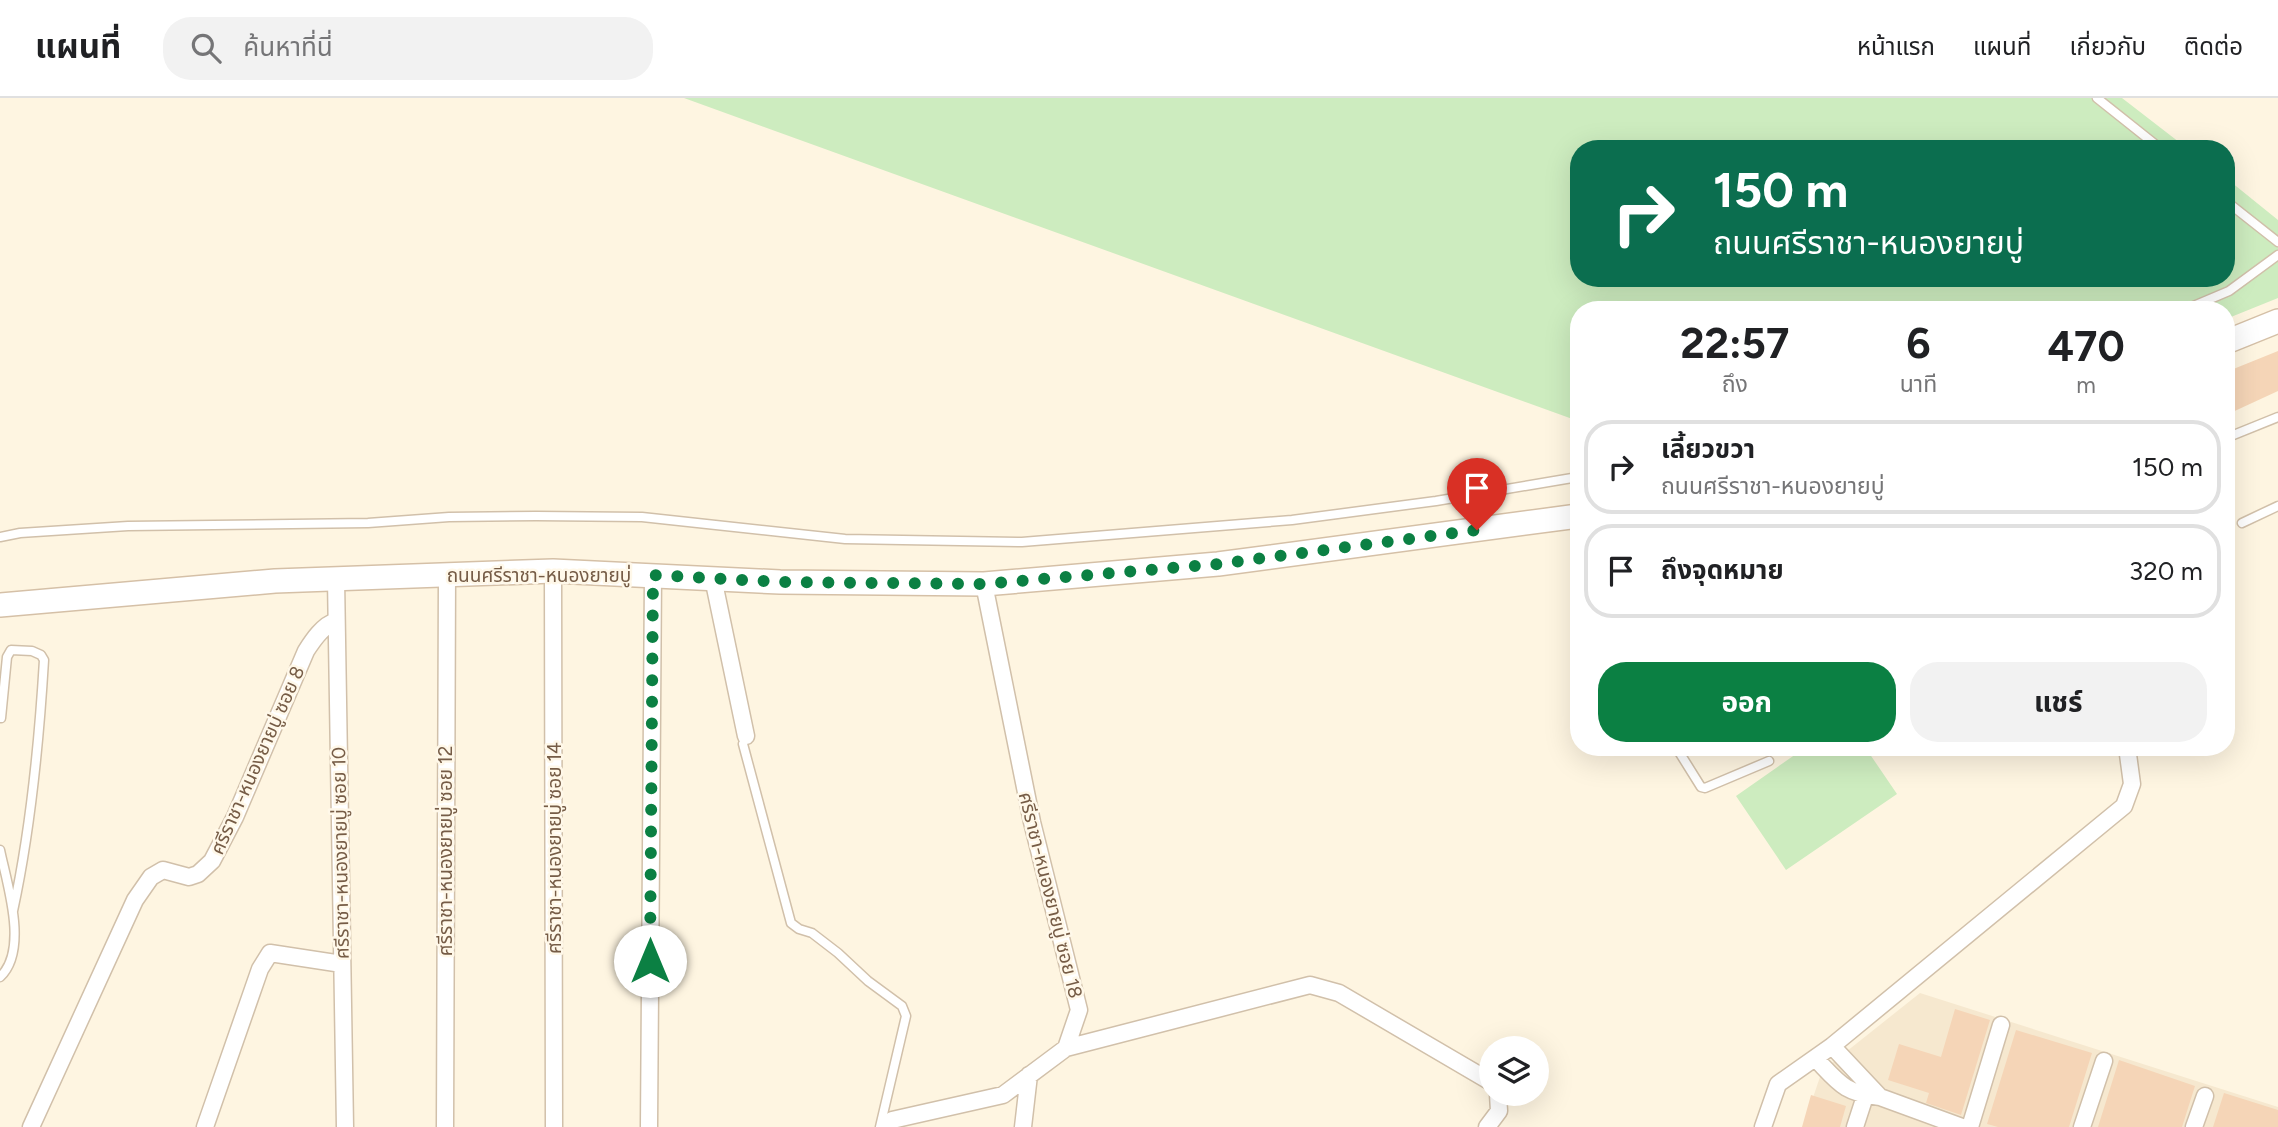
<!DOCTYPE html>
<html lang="th">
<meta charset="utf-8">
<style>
body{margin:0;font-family:Figtree,"Noto Sans Thai",sans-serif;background:#f2f2f2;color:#202124;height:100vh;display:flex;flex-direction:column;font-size:26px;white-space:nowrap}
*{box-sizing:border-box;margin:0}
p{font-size:23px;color:#757577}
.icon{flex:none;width:38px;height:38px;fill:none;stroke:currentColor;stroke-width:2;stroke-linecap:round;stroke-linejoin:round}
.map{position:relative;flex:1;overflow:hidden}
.sheet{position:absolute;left:1570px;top:203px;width:665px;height:455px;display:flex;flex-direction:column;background:#fff;border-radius:28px;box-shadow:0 7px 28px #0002}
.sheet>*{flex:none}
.top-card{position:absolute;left:1570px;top:42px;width:665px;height:147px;border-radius:28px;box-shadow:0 7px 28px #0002;background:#0b6e4f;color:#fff;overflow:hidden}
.tools{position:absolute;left:1479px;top:938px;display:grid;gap:14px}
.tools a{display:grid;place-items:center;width:70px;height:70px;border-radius:50%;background:#fff;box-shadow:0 7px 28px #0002;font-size:35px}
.pin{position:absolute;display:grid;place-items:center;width:60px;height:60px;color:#fff;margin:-72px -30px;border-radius:50% 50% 50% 0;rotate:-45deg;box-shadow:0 0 7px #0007}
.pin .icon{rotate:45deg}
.me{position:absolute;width:77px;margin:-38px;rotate:0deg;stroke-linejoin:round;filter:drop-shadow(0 0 5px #0008)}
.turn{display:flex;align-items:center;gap:24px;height:147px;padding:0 28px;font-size:32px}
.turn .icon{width:91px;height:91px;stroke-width:2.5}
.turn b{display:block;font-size:49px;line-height:60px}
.eta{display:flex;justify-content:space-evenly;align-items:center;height:119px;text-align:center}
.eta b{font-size:42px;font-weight:700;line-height:49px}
.primary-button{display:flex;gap:14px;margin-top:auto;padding:14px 28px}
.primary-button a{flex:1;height:80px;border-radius:28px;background:#0b8043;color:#fff;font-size:28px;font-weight:700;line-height:80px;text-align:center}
.primary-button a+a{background:#f2f2f2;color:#202124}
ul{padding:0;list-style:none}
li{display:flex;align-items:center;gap:21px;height:94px;margin:0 14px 10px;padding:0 14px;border:4px solid #e0e0e0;border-radius:28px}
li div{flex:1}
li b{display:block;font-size:26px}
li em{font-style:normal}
header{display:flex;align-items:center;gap:42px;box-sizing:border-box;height:98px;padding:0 35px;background:#fff;border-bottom:2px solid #e0e0e0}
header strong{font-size:33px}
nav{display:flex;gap:38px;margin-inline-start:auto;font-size:24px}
.search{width:490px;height:63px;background:#f2f2f2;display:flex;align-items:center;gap:18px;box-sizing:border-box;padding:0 24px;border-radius:28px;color:#757577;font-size:26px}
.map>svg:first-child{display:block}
.residential{fill:#f6e8cf}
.green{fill:#cdecbf}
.building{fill:#f5d5b7}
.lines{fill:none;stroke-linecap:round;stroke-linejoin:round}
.service-casing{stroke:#d1c0aa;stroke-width:11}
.minor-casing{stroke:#d1c0aa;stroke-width:19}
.secondary-casing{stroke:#d5c0a7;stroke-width:26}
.service{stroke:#fff;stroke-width:8}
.minor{stroke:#fff;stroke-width:16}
.secondary{stroke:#fff;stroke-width:23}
.route{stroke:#0b8043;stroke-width:12;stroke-dasharray:0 21.6}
.labels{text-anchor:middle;stroke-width:5;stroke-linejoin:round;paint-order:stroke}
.street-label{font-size:19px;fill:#765c46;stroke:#fff8e9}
</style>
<header>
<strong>แผนที่</strong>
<div class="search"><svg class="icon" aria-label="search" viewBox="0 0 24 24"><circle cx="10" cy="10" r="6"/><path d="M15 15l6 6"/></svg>ค้นหาที่นี่</div>
<nav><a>หน้าแรก</a><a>แผนที่</a><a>เกี่ยวกับ</a><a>ติดต่อ</a></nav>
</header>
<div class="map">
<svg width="2278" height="1029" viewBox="0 0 2278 1029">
<rect width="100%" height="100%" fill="#fef5e1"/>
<path class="residential" d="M1920,895L2278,1009V1029H1803L1822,973Z"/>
<path class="green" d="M684,0H2122L2188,51H1578V180H2226V80L2278,122V200L2226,221V212H1578V323Z
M1806,649H1865L1897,696L1786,772L1736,698Z"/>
<path class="building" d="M2278,253V293L2226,317V274Z
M1955,911L1990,922L1961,1017L1926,1005L1929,995L1888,982L1899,946L1941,959Z
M2016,932L2092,955L2069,1029H1998L1987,1026Z
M2119,962L2195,988L2182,1029H2098Z
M2224,995L2278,1012V1029H2213Z
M1811,997L1846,1008L1840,1029H1802Z"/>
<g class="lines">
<defs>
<path id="service" d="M2097,0L2161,51
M2226,103L2278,144
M2184,212L2229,193L2278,157
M2226,340L2278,319
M2242,425L2278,408
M0,439L20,435L128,428L368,425L449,419L536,418L642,419L845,441L1022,444L1292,422L1436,403L1578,379
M1,620L7,559L11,552L32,553L41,557L44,562C39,646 31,730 13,813
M743,646L791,825L799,831L812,835L838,855L868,883L902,908L906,918L880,1029
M1676,649L1701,689L1705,690L1769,663
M0,752C7,786 29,852 0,879"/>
<path id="minor" d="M553,473L554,1029
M713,480L746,638
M336,481L345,1029
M1832,948L1880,999
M1066,950L1310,887L1339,895L1491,984
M1816,961C1839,985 1844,995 1880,999L1962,1029
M31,1029L135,802L151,779L163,772L189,779L198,776L212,763L235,719L306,553C313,542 323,527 336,523
M205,1029L260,871L270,855L342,866
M445,1029L447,477
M649,1029L653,477
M886,1029L892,1022L1003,997L1066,950L1079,912L1032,724L984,486
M1023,1029L1029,977
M1487,1029L1499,1013L1498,996
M1763,1029L1778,986L1832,948L2124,708L2132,686L2127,649
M1855,1029L1868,989
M1970,1029L2001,927
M2082,1029L2104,963
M2194,1029L2205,998"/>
<path id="secondary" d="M2226,244L2278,223
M0,507L275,483L553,473L780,484L984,486L1218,466L1578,418"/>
</defs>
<use href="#service" class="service-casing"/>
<use href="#minor" class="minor-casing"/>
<use href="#secondary" class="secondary-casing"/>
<use href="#service" class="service"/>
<use href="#minor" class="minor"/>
<use href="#secondary" class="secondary"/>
</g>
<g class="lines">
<path class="route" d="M650,863L653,477L780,484L984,486L1218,466L1477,432"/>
</g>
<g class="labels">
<g class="street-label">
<text x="539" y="484">ถนนศรีราชา-หนองยายบู่</text>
<text transform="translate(257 662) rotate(-66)" y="7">ศรีราชา-หนองยายบู่ ซอย 8</text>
<text transform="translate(554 750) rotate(-90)" y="7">ศรีราชา-หนองยายบู่ ซอย 14</text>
<text transform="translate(445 753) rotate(-90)" y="7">ศรีราชา-หนองยายบู่ ซอย 12</text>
<text transform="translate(340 755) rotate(-91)" y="7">ศรีราชา-หนองยายบู่ ซอย 10</text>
<text transform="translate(1051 797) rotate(76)" y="7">ศรีราชา-หนองยายบู่ ซอย 18</text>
</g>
</g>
</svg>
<div class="tools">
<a><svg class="icon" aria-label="layers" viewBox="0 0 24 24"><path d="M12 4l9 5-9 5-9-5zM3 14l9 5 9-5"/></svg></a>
</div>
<div class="pin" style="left:1477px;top:432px;background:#d93025"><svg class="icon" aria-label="arrive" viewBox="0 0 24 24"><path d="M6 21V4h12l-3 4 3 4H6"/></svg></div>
<svg class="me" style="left:650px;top:863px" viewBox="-20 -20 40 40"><circle r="19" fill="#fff"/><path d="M0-13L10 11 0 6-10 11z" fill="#0b8043"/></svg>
<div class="top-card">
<div class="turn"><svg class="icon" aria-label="right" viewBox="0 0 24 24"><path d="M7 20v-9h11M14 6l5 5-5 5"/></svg><div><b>150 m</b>ถนนศรีราชา-หนองยายบู่</div></div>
</div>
<section class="sheet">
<div class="eta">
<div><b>22:57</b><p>ถึง</p></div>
<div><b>6</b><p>นาที</p></div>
<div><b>470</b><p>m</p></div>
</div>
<ul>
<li><svg class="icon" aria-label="right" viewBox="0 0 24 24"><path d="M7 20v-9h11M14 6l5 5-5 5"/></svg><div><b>เลี้ยวขวา</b><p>ถนนศรีราชา-หนองยายบู่</p></div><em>150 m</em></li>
<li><svg class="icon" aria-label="arrive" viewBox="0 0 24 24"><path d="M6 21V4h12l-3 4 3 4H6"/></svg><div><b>ถึงจุดหมาย</b></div><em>320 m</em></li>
</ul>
<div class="primary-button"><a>ออก</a><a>แชร์</a></div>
</section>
</div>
